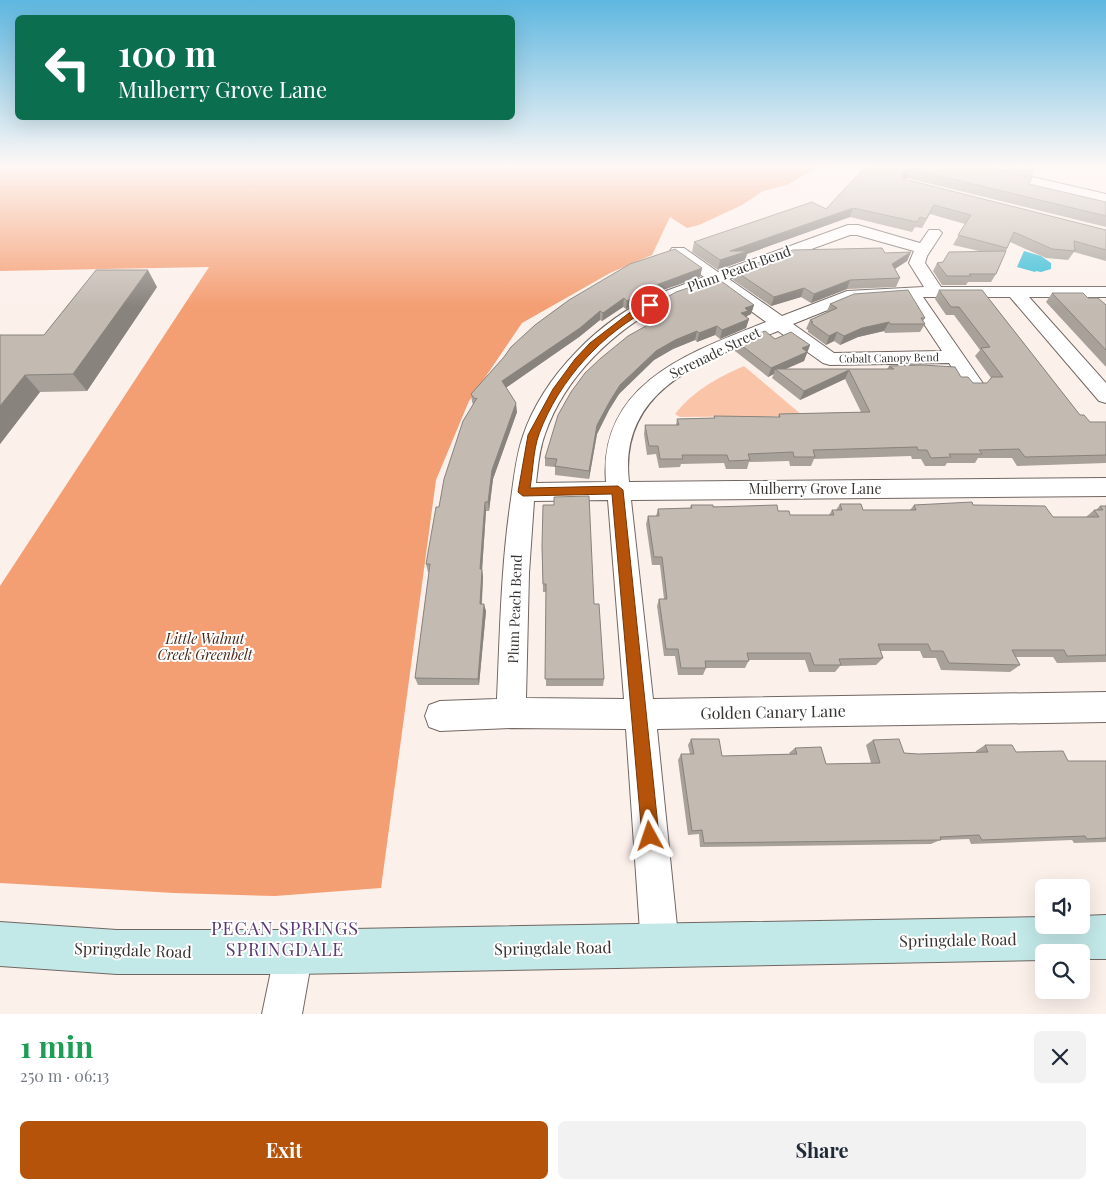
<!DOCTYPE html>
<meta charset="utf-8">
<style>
body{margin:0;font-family:"Playfair Display",serif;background:#f2f2f3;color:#1f2937;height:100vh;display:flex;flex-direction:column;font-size:19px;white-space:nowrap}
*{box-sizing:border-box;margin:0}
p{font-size:16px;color:#747a83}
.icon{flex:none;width:28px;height:28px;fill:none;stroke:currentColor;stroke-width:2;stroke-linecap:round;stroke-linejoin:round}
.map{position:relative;height:1014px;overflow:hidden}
.drawer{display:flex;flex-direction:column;background:#fff;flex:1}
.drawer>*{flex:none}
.top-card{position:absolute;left:15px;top:15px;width:500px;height:105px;border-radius:8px;box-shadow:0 5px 20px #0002;background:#0b6e4f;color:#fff;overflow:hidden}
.buttons{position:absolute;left:1035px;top:879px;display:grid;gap:10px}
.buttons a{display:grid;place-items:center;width:55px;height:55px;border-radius:8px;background:#fff;box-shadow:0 5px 20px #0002;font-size:25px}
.pin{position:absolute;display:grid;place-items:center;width:42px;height:42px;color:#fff;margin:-21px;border:2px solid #fff;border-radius:50%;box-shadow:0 1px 5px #0007}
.me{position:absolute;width:55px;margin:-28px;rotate:355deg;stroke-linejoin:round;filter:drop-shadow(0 0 4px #0008)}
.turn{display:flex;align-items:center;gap:18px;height:105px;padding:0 20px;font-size:22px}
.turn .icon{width:65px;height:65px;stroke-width:2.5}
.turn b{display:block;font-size:35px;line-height:42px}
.round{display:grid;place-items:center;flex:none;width:52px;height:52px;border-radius:8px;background:#f2f2f3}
.head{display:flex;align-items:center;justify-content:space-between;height:85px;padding:0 20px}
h1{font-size:30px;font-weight:700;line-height:38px;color:#1e9e55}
.cta{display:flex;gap:10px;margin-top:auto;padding:10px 20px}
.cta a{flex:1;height:58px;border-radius:8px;background:#b45309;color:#fff;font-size:20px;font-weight:700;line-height:58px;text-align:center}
.cta a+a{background:#f2f2f3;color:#1f2937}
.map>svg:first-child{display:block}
.green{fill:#fac4a9}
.forest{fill:#f49e73}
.water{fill:#30bcd5}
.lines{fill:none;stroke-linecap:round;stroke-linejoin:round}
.minor-casing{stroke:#716762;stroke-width:2}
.tertiary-casing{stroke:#716762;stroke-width:2}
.secondary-casing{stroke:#716762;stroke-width:2}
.minor{fill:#fff;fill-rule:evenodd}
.tertiary{fill:#fff;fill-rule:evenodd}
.secondary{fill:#c3e8e8;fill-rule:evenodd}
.wall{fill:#a8a199}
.shaded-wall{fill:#88837d}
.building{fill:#c3bbb2;stroke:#88837d}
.route{fill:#b45309;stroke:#753606}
.labels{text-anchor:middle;stroke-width:4;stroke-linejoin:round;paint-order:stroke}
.far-street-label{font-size:11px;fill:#373331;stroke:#fff}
.street-label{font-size:14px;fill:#373331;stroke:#fff}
.park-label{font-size:14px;font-style:italic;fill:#472513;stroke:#fff}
.near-street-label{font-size:16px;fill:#373331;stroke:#fff}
.near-neighbourhood-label{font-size:18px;letter-spacing:1px;fill:#5b3973;stroke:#fff}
</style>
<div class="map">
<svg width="1106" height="1014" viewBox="0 0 1106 1014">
<rect width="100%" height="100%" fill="#fcf0eb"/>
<path class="green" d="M744,366L803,416L680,417L675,414C694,390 717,378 744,366Z"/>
<path class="forest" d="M0,165H821L787,185L763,191L742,205L699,225L687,228L670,217L652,255L610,273L522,323L469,401L436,480L381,888L275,896L174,893L0,883V586L209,267L0,271Z"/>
<path class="water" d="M1024,251L1041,256L1051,263V269L1041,272L1036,271L1035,272L1017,267Z"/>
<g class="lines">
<defs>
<path id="minor" d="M848,225H858L920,243L929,230H939L942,233L927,256L925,263L941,287H1106V297H1029L1106,383V403L1099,401L1010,297H923L984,385L981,390L974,391L967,390L949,363L830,365L823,363L778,331C706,360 618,387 629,482L1106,478V496L631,500L653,699L1106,692V722L657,729L679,946L673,959L660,965L647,959L641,946L626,729L511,728L440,731L429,727L425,716L429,705L440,701L497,699C500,632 501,565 511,499C514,478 516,456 523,436C543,376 600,319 658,294C673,288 689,283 704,277L672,254L670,251L672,248H684L718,272ZM850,235H857L914,251L909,263L924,287L847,291L782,316L729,279ZM715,285L766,322C691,352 598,383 606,482L536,483C538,467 539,450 545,434C565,376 614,330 668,302C682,295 699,290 715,285ZM906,297L942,351L834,353L793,324L850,301ZM608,500L624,699L526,698L529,573L534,501Z
M294,933L307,939L313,952L302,1014H262L275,952L281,939Z"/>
<path id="tertiary" d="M952,165H980L1106,194V204L954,168Z"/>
<path id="secondary" d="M1106,915V959H1081V952H1044V960L294,974H117L0,966V922L117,930H294L1044,917V925H1081V916Z"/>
</defs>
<use href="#minor" class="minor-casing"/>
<use href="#tertiary" class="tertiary-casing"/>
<use href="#secondary" class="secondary-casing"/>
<use href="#minor" class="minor"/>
<use href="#tertiary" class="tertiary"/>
<use href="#secondary" class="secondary"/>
</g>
<path class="wall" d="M867,165H976L1029,184L1106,202V227L907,178L904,179L1106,230V261L1074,252L1068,260L1046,258L1010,242L996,274L991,282H968L966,285H942L933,271L937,263L943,262L979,251L953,245L965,224L930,214L922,228L915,227L912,232L850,217L747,254L745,260L718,270L692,252L694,242L826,209Z
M990,165H1037L1032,175Z
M911,252L907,261L895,269L900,278L896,287L847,289L811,303L801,297L771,306L733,280L735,271L885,253Z
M702,268L700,277L657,292L626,309L623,307L602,321L600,320L579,337L506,387L517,412L493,479L489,511H486L482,570L483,577L482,604L486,611L479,685H418L415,678L429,572H428L426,564L439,507L473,404L472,402L471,394L535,325Z
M157,287L87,391L40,392L0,444V335H44Z
M939,290H982L1080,415L1090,422H1106V463L1017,466L1012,458H978L975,463H947L945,466H925L921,459H912L911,456L814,459L811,466H790L789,461L749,462L747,469H726L724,463L681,464L680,467L659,468L656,454L647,455L644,434L645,425H676L677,419L714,418V416L778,417L779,414L861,412L845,379L800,400L772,378L774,374L768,377L735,351L737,342L775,339L810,345L804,361L785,369H887L889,366L961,377L973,383H987L991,378L975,356L980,350L954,315H946L935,299Z
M1052,293L1088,298L1106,305V367L1046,302Z
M830,304L925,318L923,321L925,324L920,332L885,333L884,331L858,337L840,345L834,341L826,345L808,332V330L806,329L810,320L826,313Z
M754,305L751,314L747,316L746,317L749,319L746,328L720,339L715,335L697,342L695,340L673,349L654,360L619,394L609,410L597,434L589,479L555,475V467L545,466V458L646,326L640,321L641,312Z
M554,497L594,604L604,679L603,686H546V592H543L542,546L554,505Z
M840,504L863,510H910L914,505H973L1053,517H1086L1094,510H1096L1100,506H1106V662L1057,663L1053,657H1016L1020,665L1010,672L941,670L936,658H923L920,651H880L883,658L876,665L840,666L835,672H809L805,660H749L745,668H706L703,675H678L675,656H664L657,606L659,599H664L660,565H652L646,524L648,516H656L658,509L690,508L691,505L778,511L790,515H829L832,510H836Z
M691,739L722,756L790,754L789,753L795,748L826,764L871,763L866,745L873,740L904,753L918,754L976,753V751L985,745L1016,752L1068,761H1106V842L1074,843L1072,840L971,844L969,839L940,840L931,844L700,847L699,834L688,835L678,760L681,754H690L688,745Z"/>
<path class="shaded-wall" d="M911,169L907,178L900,180L904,171Z
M853,208L850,217L747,254L745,260L718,270L720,260L730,251Z
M911,252L907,261L888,273L892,264Z
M702,268L700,277L657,292L626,309L627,301L659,284Z
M148,270L157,287L87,391L73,374Z
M850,280L847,289L811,303L814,294Z
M804,288L801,297L771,306L774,297Z
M624,298L623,307L602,321L603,313Z
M754,305L751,314L747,316L745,320L741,313L745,308Z
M600,311V320L579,337L503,390L502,381Z
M749,319L746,328L720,339L722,330Z
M889,322L884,331L858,337L840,345L844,336L862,328Z
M717,326L715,335L697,342L699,333Z
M697,331L695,340L673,349L654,360L619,394L609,410L597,434L589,479V471L597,425L610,401L620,385L656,351L675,340Z
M837,332L834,341L826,345L829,336Z
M810,345L804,361L779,372L775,369L774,374L768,377L771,368L802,348Z
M849,370L845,379L800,400L804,391Z
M25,375L40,392L0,444V406Z
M516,403L517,412L493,479L489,511L488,502L492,470Z
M485,502L486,511L482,570L483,577L481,611L480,604V569Z
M484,604L486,611L479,685L478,679Z"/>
<path class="building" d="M867,165H976L1032,178L1029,184L1106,202V216L911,169L904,171L902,176L904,179L1106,230V250L1074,241L1075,251L1052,249L1014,232L1007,248L958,235L971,215L934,205L926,219L920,217L917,222L853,208L730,251H748L720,260L694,242L812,202L826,209Z
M882,248L885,253L911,252L892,264L900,278L850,280L814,294L804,288L774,297L735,271L793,250Z
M675,249L702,268L659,284L627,301L624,298L603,313L600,311L580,328L502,381L516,403L492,470L488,502H485L480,569H482L480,604H484L478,679L415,678L430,564H426L436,507H439L444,479L463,421L477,398L475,399L471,394L504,357L511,347L535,325L569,300L630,264Z
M1006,251L996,274H969L971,276H947L937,263L943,262L949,252Z
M96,270H148L73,374L25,375L0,406V335H44Z
M717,278L754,305L745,308L748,311L741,313L749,319L722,330L717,326L699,333L697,331L675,340L656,351L620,385L610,401L597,425L589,471L555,466L557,459L545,458L558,415L571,392L585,373L601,358L628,336L653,322L641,312L676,292Z
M908,290L925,318H921L925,324H890L889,322L862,328L844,336L837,332L829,336L811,323L813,322L810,320L837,308L830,304L854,294Z
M939,290H982L1080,415H1084L1090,422H1106V455L1025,457L1019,449L979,450L982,454H949L951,457L931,458L927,450H918L917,447L813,450L815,457H794L793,452L748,454L750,460L729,461L727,455H682L683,459H660L658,446H649L645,425H679L677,419L715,418L714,416L780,417L779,414L870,412L849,370L804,391L775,369H894L889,366L923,365L955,367L961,377H968L973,383H987L992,377H1003L981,348L990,347L959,307H951Z
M1052,293H1083L1088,298H1098L1106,305V350Z
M765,331L775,339L791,332L810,345L802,348L807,352L771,368L737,342Z
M589,496L594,604H599L604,679H545L546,584H543L542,546L543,505H554V497Z
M972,502L973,505L1045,506L1053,517H1099L1094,510H1103L1100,506H1106V655L1067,656L1064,650H1012L1020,665L949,663L943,651H931L928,644H878L883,658L839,659L841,665H814L810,653H747L749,661H705L706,668H681L678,649H666L659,599H667L662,557H654L648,516H659L658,509L692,508L691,505H713V507L777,505L778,511H789L790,515H834L832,510H842L840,504H861L863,510H916L914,505Z
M691,739H719L722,756L797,754L795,748L821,747L826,764L880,763L873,740L899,739L904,753L918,754L988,752L985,745H1012L1016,752L1063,751L1068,761H1106V838L1087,839L1085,836L982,840L979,835L940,837L941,840L704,843L702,830L692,831L681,754H694Z"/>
<linearGradient id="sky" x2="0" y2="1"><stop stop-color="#5eb7e0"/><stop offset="0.54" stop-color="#fef8f6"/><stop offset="1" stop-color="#fef8f6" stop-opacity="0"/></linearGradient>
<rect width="1106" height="307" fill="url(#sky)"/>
<path class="route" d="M650,302L654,305L653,307C602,333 559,380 539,434C533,451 533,471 530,488L618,486L623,490L659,836L656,842L650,844L645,842L642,836L612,494L523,496L518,492L528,435L553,389L575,359L590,343L633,310Z"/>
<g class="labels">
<g class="far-street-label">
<text transform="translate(889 358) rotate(-1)" y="4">Cobalt Canopy Bend</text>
</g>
<g class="street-label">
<text transform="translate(739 269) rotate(-20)" y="5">Plum Peach Bend</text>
<text transform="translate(715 353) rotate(-26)" y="5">Serenade Street</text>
<text x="815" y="494">Mulberry Grove Lane</text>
<text transform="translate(515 609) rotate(-88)" y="5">Plum Peach Bend</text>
</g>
<g class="park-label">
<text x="205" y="644">Little Walnut<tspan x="205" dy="16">Creek Greenbelt</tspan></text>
</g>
<g class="near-street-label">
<text transform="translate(773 712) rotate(-1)" y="6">Golden Canary Lane</text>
<text transform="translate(958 940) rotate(-1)" y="6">Springdale Road</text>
<text transform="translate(553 948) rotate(-1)" y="6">Springdale Road</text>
<text transform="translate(133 950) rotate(2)" y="6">Springdale Road</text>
</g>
<g class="near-neighbourhood-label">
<text x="285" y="935">PECAN SPRINGS<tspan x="285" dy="21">SPRINGDALE</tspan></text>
</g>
</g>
</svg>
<div class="buttons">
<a><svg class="icon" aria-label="sound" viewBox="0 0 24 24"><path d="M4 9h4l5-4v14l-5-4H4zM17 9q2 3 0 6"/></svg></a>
<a><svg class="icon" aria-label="search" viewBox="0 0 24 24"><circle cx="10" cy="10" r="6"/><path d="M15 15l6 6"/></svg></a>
</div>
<div class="pin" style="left:650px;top:305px;background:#d93025"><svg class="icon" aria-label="arrive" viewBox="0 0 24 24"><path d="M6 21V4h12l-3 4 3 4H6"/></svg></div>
<svg class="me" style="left:650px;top:836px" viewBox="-20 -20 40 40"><path d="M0-17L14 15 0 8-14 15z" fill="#b45309" stroke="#fff" stroke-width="4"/></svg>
<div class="top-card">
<div class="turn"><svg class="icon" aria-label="left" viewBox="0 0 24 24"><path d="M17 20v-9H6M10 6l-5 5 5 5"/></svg><div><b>100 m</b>Mulberry Grove Lane</div></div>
</div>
</div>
<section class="drawer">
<div class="head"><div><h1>1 min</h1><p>250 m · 06:13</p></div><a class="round"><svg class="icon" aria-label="close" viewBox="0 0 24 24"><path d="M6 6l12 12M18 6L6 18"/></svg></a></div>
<div class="cta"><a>Exit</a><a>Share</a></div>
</section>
